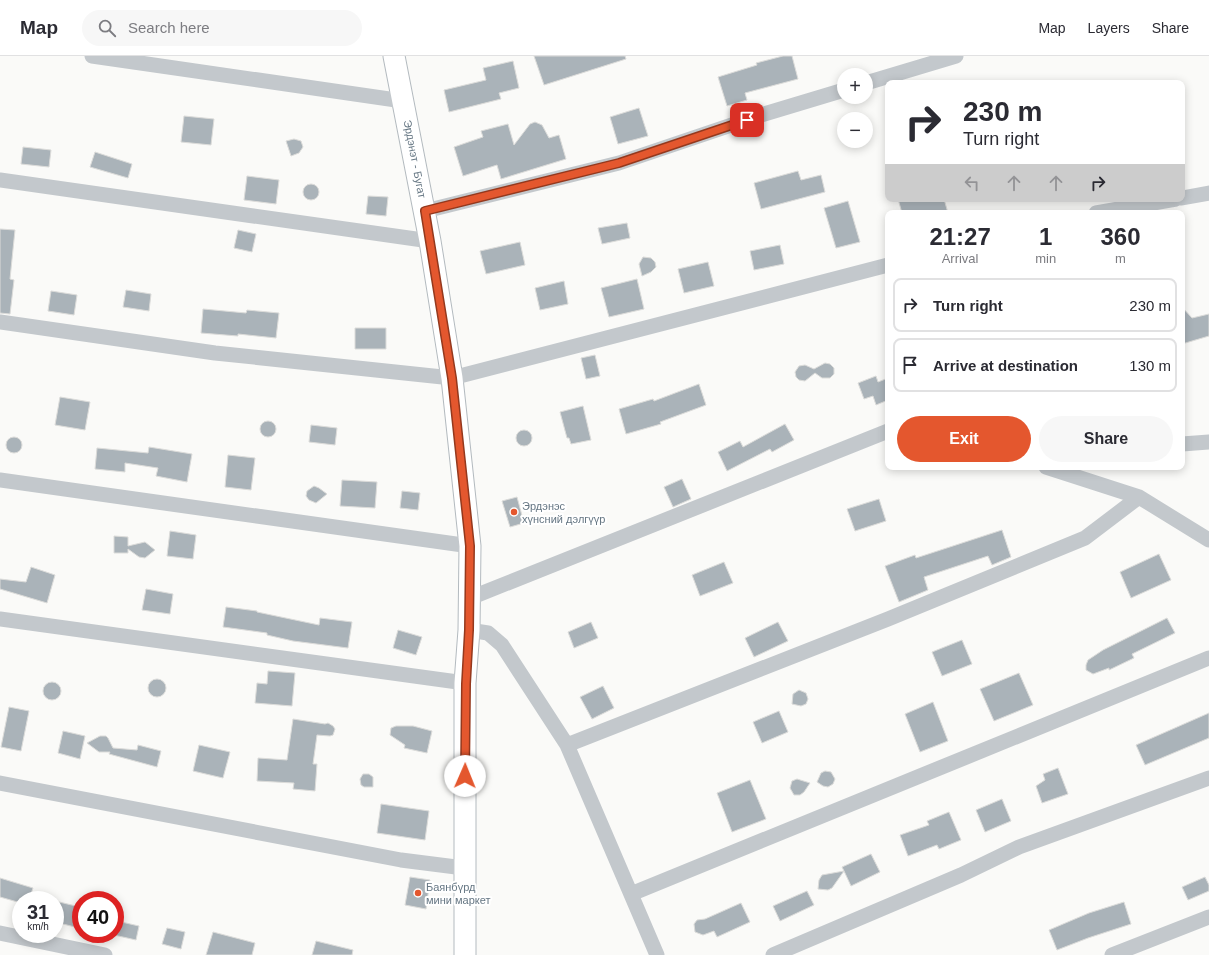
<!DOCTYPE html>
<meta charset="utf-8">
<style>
body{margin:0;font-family:Helvetica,sans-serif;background:#f7f7f7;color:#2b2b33;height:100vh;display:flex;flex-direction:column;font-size:15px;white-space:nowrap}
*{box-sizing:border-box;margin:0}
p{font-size:13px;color:#7c7c81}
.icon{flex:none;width:22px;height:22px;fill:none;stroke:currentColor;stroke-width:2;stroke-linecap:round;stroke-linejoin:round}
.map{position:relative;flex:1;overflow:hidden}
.details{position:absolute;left:885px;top:154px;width:300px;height:260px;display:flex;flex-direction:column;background:#fff;border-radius:8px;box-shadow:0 2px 10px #0003}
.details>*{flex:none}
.guide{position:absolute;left:885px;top:24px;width:300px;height:122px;border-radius:8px;box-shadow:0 2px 10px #0003;background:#fff;color:#2b2b33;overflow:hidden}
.controls{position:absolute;left:837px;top:12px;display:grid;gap:8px}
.controls a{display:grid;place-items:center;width:36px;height:36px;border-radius:50%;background:#fff;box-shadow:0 2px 10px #0003;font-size:20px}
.speed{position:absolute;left:12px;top:835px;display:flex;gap:8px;font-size:20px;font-weight:700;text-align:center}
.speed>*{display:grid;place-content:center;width:52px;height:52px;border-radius:50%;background:#fff;box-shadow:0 2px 10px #0003;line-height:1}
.speed small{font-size:10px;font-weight:400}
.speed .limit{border:6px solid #d22;background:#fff;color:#111}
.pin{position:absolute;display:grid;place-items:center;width:34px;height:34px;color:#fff;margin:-17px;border-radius:8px;box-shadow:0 2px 6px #0006}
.me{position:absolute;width:44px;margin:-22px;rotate:1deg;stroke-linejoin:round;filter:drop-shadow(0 0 3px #0008)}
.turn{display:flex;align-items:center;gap:14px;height:84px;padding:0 12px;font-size:18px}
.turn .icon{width:52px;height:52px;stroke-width:2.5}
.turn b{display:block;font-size:28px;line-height:34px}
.lanes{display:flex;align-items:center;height:38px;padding:0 12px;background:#0003;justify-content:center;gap:20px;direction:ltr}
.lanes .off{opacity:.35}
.eta{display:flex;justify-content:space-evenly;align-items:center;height:68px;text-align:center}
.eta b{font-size:24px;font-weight:600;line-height:28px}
.button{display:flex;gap:8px;margin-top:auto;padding:8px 12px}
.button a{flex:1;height:46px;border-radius:24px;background:#e4572e;color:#fff;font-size:16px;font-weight:600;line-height:46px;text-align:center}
.button a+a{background:#f7f7f7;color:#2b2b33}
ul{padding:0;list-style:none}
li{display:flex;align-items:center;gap:12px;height:54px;margin:0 8px 6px;padding:0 4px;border:2px solid #e1e1e2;border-radius:8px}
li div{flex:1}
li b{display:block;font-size:15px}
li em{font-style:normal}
header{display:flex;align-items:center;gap:24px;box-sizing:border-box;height:56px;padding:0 20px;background:#fff;border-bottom:1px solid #e1e1e2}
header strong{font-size:19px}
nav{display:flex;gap:22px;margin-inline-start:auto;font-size:14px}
.search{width:280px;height:36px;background:#f7f7f7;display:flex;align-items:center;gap:10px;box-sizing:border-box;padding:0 14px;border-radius:22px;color:#7c7c81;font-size:15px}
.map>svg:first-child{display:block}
.building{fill:#aab3b9;stroke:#dcdcda}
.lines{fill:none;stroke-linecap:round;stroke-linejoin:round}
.secondary-casing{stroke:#b3babf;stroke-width:23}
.street{stroke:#c3c8cc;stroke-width:15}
.secondary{stroke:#fff;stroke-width:21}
.route-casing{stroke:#94391e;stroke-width:10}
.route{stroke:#e4572e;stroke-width:7}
.poi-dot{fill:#e4572e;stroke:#fff;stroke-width:1.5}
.labels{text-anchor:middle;stroke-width:4;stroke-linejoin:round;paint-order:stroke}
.street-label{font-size:11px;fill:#657683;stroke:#fff}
.poi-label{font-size:11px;fill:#657683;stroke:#fff;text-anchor:start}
</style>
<header>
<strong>Map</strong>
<div class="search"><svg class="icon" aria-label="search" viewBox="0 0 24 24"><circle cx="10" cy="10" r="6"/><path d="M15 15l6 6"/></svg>Search here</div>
<nav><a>Map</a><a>Layers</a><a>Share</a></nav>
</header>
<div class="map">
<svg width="1209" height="899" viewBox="0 0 1209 899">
<rect width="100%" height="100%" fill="#fafaf8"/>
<path class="building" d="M534,0H625L626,3L544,29Z
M783,0H792L798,23L745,37L747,44L727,50L718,21L757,9L756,7Z
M513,5L519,32L499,37L501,43L449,56L444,34L486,24L483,12Z
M639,52L648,80L618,88L610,61Z
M184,60L214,63L211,89L181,86Z
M535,66L542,69L549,82L559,79L566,103L501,123L497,109L463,120L454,91L483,81L481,75L508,68L514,89L530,68Z
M294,83L301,85L303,91L299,97L291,100L286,85Z
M23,91L51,94L49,111L21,108Z
M95,96L132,108L128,122L90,111Z
M798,115L801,124L821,119L825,136L761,153L754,127Z
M247,120L279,124L276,148L244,144Z
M303 136a8 8 0 1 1 16 0a8 8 0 1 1-16 0Z
M368,140L388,141L386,160L366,158Z
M898,143H944L948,157H902Z
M848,145L860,186L836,192L824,152Z
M627,167L630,182L602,188L598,172Z
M0,173L15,174L10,223L14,224L10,258L0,257Z
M238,174L256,178L252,196L234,192Z
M520,186L525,209L486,218L480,195Z
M780,189L784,208L754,214L750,195Z
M643,201L651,202L655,206L656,211L651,216L642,220L639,208Z
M708,206L714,230L684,237L678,213Z
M637,223L644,253L609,261L601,232Z
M564,225L568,248L540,254L535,232Z
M126,234L151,238L149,255L123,251Z
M51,235L77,239L74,259L48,255Z
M1182,251L1192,262L1209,258V280L1182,288Z
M203,253L246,257L247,254L279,257L276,282L238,278V280L201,277Z
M355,272H386V293H355Z
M595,299L600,320L586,323L581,302Z
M825,307L830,308L834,312V318L830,322H822L815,317L805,325L799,324L796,321L795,316L799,310L805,309L814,313Z
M876,320L878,326L888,322V344L876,349L873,340L864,343L858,327Z
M699,328L706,349L660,366L661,368L626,378L619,353L653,343L654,345Z
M60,341L90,346L85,374L55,369Z
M583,350L591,384L571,388L569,382H567L560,356Z
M260 373a8 8 0 1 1 16 0a8 8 0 1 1-16 0Z
M785,368L794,384L772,396L770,393L727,415L718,396L740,385L743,391Z
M311,369L337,372L335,389L309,386Z
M516 382a8 8 0 1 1 16 0a8 8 0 1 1-16 0Z
M6 389a8 8 0 1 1 16 0a8 8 0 1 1-16 0Z
M149,391L192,398L187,426L156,420L158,412L125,407V416L95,413L97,392L148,397Z
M228,399L255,402L251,434L225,431Z
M682,423L691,443L673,451L664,431Z
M342,424L377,426L375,452L340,450Z
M314,430L319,432L327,438L316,447L309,444L306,440L307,435Z
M402,435L420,437L418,454L400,452Z
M517,441L524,467L510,471L502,445Z
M879,443L886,465L855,475L847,453Z
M1002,474L1011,501L992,509L988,500L924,521L928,534L899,546L885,510L915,499L916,502Z
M170,475L196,479L193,503L167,500Z
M114,480L128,481V490L145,486L155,494L145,502L139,501L128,493V497H114Z
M1159,498L1171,524L1131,542L1120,516Z
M724,506L733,527L700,540L692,519Z
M31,511L55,519L47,547L0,533V523L26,526Z
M146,533L173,538L170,558L142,554Z
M226,551L257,555V556L319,569L320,562L352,566L348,592L293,585L267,579V577L223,571Z
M1167,562L1175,577L1132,598L1134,602L1109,614V612L1093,618L1086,614V609L1088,604L1103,594Z
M591,566L598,582L574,592L568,576Z
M778,566L788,585L754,601L745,582Z
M398,574L422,581L416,599L393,592Z
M962,584L972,608L942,620L932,596Z
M268,615L295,617L292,650L255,647L257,627L267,628Z
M1019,617L1033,649L994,665L980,633Z
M148 632a9 9 0 1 1 18 0a9 9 0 1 1-18 0Z
M43 635a9 9 0 1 1 18 0a9 9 0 1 1-18 0Z
M603,630L614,652L592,663L580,641Z
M799,634L806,637L808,643L806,648L801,650L792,648L793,638Z
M933,646L948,685L920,696L905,658Z
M9,651L29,655L21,695L1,691Z
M779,655L788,676L762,687L753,666Z
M1209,657V682L1145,709L1136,689Z
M293,663L325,668L328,667L333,670L335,673L333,679L330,680L317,679L313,708H317L315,735L293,733L294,727L257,725L258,702L287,704Z
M396,670H413L432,675L427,697L404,692L405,689L390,679L391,672Z
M63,675L85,680L80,703L58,697Z
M100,680H106L108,682L113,692L137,694L138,689L161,695L157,711L109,698L110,696H99L87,687Z
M199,689L230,696L223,722L193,715Z
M1058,712L1068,738L1042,747L1036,730L1045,724L1043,718Z
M825,715L831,716L835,723L833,728L828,731L823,730L817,726L821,717Z
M363,718H369L373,721V731H364L361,729L360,723Z
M797,723L810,727L804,736L800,739H794L790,732L792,725Z
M750,724L766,763L732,776L717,737Z
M1002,743L1011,765L985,776L976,754Z
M381,748L429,755L425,784L377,777Z
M949,756L961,784L939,793L937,789L908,800L900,779L929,769L927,765Z
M871,798L880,816L851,830L844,815L832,832L828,834L818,833L819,824L822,819L844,815L842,811Z
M410,821L430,824L426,853L405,849Z
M1205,821L1209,829V835L1188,844L1182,831Z
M0,822L33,832L29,844H21V847L0,841Z
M807,835L814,849L780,865L773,850Z
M55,845L80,851L75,871L55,866Z
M1124,846L1131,868L1088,882L1057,894L1049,874L1089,857Z
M741,847L750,866L717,881L714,875L703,879L695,876L694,868L697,864L705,863Z
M117,865L139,870L136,884L114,879L115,878Z
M167,872L185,876L181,893L162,888Z
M213,876L255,887L252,899H206Z
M316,885L353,894L352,899H312Z"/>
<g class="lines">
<defs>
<path id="secondary" d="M394,0L430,185L452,322L470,490L469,574L465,627V899"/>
</defs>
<use href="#secondary" class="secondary-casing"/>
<path class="street" d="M92,0L403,45
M866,27L956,0
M0,124L430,185
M1182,142L1209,137
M425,155L619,107L761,59L844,34
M1096,157L1176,143
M0,266L215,297L452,322L888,209
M1182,388L1209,386
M1046,411L1139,441L1209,484
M0,424L470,490
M470,542L888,375
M0,563L465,627
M469,574L488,577L502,589L567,689L657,899
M567,689L888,563L1085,482L1139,441
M0,727L401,804L464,812
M631,838L1209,602
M0,877L105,899
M773,899L961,819L1019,791L1209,722
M1112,899L1209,861"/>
<use href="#secondary" class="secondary"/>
</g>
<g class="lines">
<defs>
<path id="route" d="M465,720L466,628L469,574L470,490L452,322L425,155L619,107L747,64"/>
</defs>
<use href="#route" class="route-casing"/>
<use href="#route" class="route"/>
</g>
<g class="poi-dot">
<circle cx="514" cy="456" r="4"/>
<circle cx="418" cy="837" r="4"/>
</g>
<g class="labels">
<g class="street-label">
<text transform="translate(415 103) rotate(79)" y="4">Эрдэнэт - Бугат</text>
</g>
<g class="poi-label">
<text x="522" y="454">Эрдэнэс<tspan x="522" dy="13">хүнсний дэлгүүр</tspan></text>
<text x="426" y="835">Баянбүрд<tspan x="426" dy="13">мини маркет</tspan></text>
</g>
</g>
</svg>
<div class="controls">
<a>+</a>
<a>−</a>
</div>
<div class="speed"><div>31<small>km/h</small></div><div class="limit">40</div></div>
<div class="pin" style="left:747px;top:64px;background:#d93025"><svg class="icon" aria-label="arrive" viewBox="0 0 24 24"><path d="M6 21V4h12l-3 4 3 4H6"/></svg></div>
<svg class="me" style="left:465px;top:720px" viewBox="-20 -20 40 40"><circle r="19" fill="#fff"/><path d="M0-13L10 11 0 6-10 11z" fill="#e4572e"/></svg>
<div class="guide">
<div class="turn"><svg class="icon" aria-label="right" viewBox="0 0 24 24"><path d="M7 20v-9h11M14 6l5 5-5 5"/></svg><div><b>230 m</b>Turn right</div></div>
<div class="lanes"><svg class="icon off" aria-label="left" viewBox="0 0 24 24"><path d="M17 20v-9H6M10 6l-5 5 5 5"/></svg><svg class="icon off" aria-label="ahead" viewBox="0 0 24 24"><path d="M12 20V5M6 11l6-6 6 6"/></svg><svg class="icon off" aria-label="ahead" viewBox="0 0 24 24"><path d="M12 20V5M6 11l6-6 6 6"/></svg><svg class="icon" aria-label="right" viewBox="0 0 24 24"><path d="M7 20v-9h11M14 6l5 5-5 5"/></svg></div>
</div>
<section class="details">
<div class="eta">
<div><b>21:27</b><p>Arrival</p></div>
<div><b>1</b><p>min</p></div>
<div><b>360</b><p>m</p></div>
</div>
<ul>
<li><svg class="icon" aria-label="right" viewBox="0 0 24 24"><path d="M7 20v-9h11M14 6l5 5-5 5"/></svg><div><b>Turn right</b></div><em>230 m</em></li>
<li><svg class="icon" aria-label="arrive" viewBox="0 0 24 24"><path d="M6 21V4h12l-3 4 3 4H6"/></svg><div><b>Arrive at destination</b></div><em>130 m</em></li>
</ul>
<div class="button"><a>Exit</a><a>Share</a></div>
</section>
</div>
